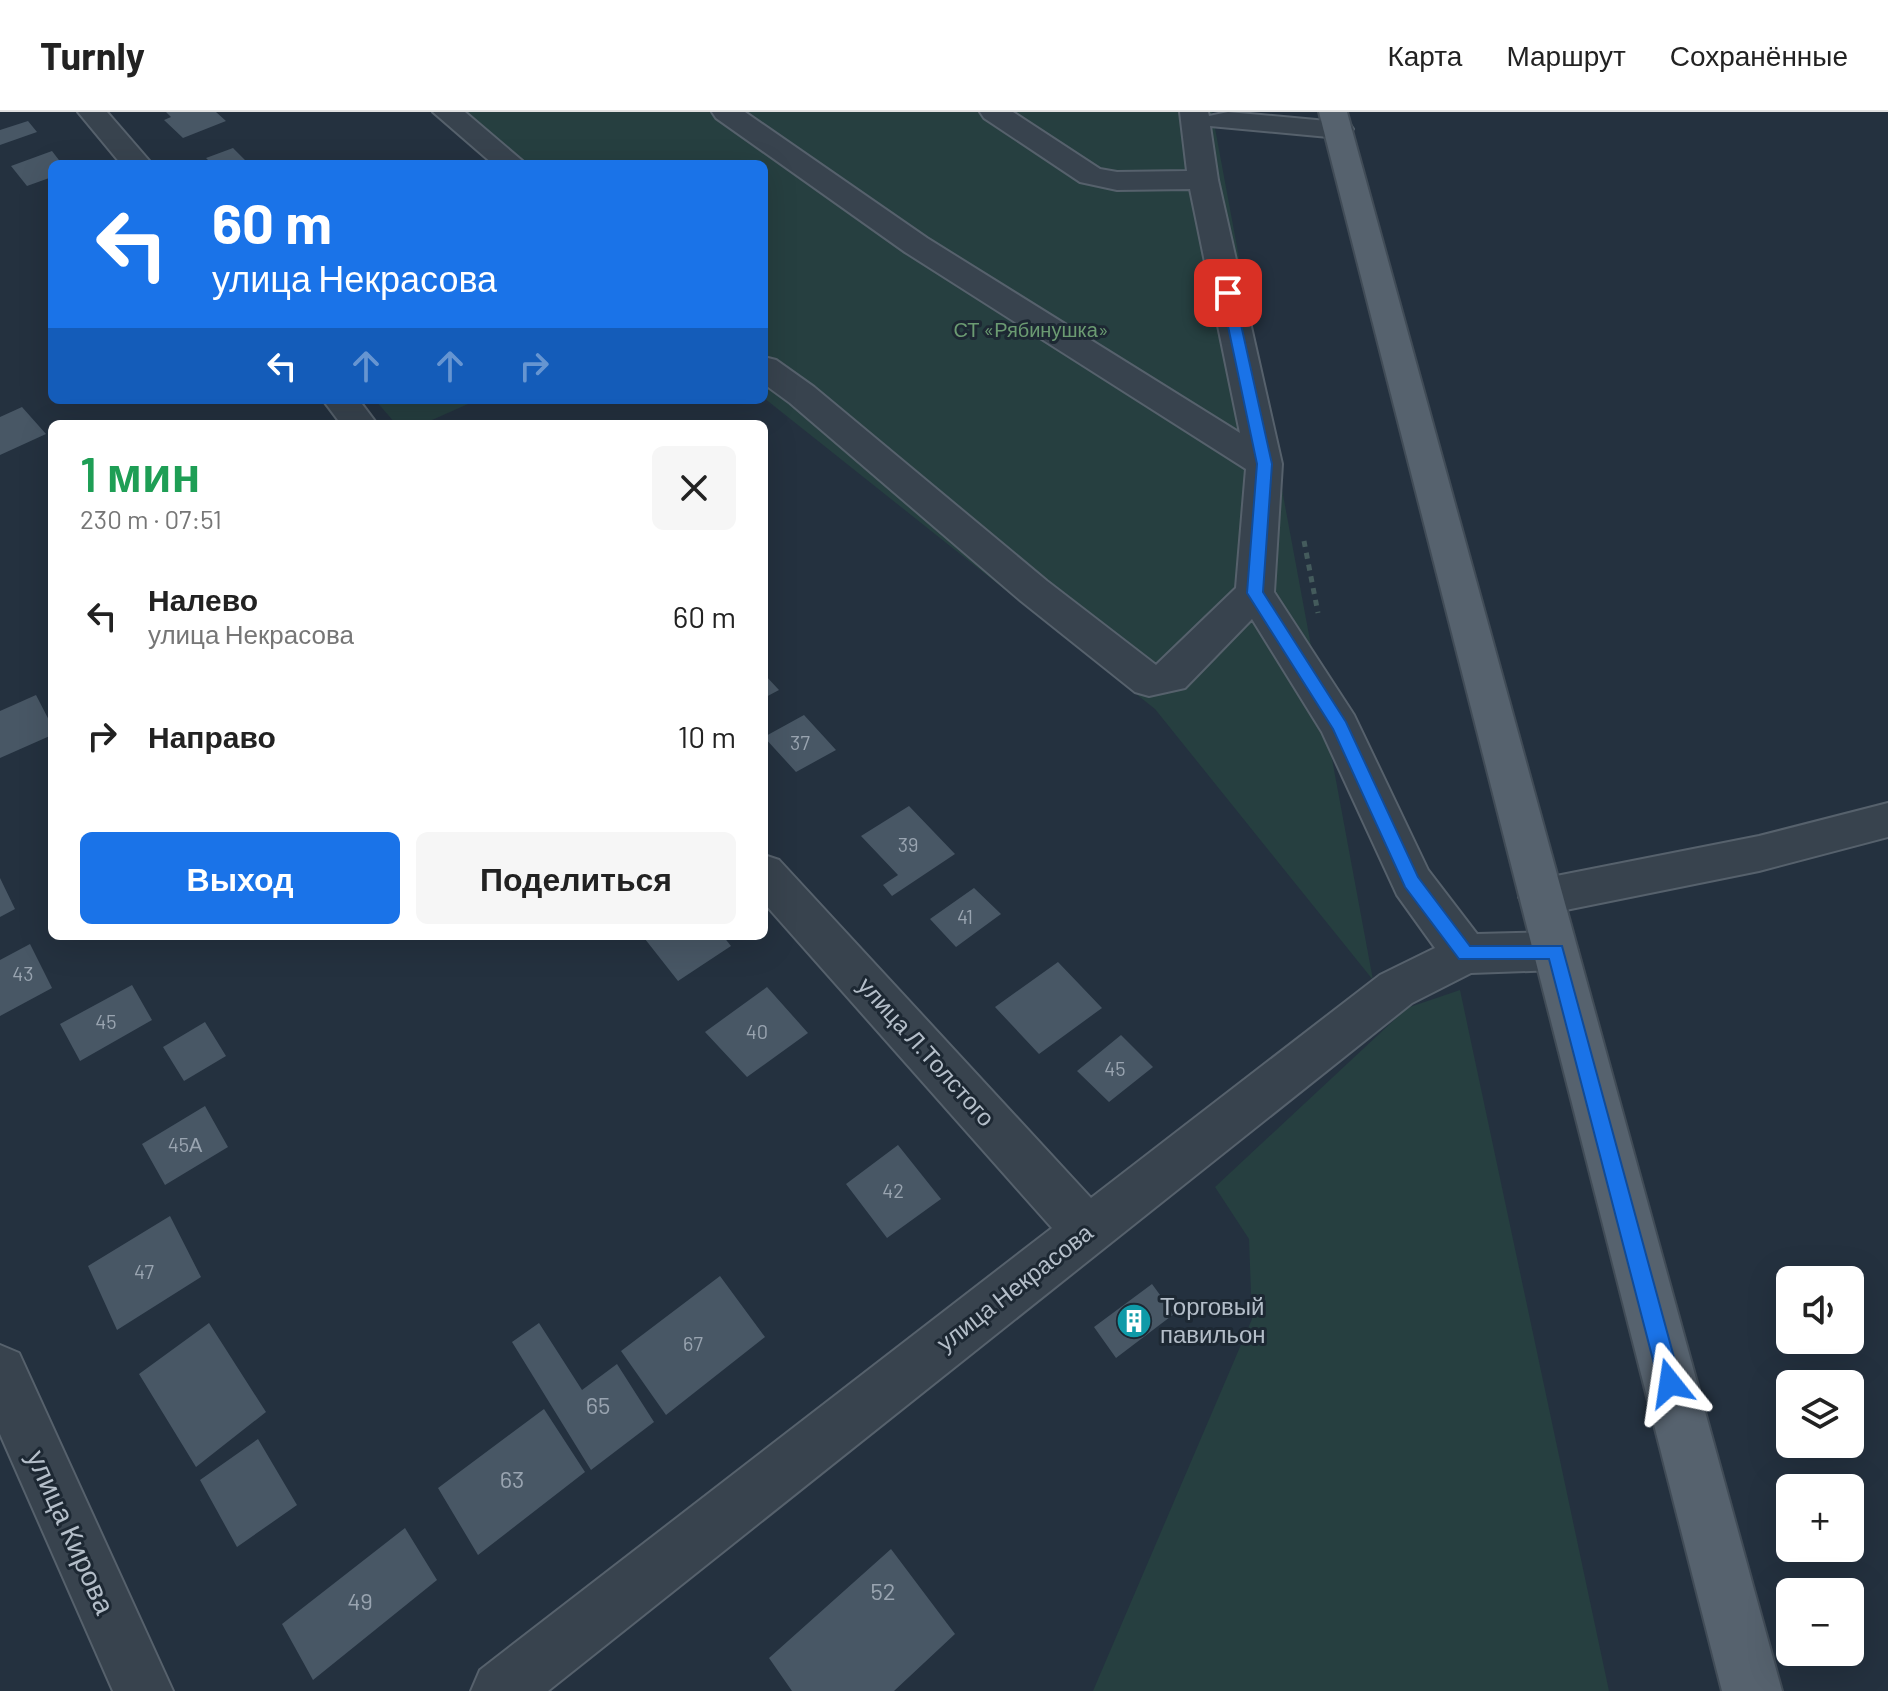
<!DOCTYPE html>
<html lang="ru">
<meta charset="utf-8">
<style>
body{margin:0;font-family:Barlow,sans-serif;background:#f6f6f6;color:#222;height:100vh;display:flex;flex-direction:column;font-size:30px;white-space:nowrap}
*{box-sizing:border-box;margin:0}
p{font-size:26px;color:#767676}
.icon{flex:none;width:44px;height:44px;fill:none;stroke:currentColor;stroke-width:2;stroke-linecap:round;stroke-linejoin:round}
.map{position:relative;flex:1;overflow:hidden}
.details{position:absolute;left:48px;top:308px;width:720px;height:520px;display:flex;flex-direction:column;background:#fff;border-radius:12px;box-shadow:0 8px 32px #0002}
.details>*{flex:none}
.top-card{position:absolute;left:48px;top:48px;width:720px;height:244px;border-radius:12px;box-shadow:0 8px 32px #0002;background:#1a73e8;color:#fff;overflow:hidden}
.tools{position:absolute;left:1776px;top:1154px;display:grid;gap:16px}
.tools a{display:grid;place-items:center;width:88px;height:88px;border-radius:12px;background:#fff;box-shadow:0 8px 32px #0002;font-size:40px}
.pin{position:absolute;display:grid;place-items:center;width:68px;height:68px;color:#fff;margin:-34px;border-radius:16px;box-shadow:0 4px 12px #0006}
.me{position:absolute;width:88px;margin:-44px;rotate:345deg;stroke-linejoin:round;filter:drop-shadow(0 0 6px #0008)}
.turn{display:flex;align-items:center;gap:28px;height:168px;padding:0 32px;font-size:36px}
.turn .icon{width:104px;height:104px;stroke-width:2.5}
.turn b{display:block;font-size:56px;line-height:68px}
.lanes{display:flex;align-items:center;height:76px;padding:0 32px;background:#0003;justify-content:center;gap:40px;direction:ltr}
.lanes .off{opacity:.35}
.round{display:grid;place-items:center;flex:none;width:84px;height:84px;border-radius:12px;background:#f6f6f6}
.headline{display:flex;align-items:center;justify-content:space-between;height:136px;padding:0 32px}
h1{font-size:48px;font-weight:600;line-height:60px;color:#1e9e55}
.primary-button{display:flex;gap:16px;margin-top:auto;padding:16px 32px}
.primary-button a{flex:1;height:92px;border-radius:12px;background:#1a73e8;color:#fff;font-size:32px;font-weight:600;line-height:92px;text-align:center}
.primary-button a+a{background:#f6f6f6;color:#222}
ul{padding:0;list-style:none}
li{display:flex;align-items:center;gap:24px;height:120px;padding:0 32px}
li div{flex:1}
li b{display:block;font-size:30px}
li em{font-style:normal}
header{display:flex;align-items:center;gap:48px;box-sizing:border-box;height:112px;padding:0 40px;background:#fff;border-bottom:2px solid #e0e0e0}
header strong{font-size:38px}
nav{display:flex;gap:44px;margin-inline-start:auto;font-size:28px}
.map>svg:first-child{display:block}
.green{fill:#263f40}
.building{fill:#485765}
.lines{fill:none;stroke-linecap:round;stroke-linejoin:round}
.minor-casing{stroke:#56616c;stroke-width:4}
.major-casing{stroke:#414c57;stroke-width:4}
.path{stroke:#445b5c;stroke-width:5;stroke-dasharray:6 6;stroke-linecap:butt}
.minor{fill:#38434e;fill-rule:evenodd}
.major{fill:#56626e;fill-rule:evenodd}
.route{fill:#1a73e8;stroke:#114b97;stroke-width:2}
.labels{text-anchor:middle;stroke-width:6;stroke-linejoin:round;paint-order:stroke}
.far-park-label{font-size:20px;fill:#6b9b72;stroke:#1d2833}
.number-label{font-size:20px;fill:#99a4b0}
.street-label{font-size:24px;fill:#b4bec9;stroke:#1d2833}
.poi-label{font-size:24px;fill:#b4bec9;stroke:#1d2833;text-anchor:start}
.near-number-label{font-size:24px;fill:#99a4b0}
.near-street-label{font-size:28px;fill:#b4bec9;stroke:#1d2833}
</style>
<header>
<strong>Turnly</strong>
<nav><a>Карта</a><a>Маршрут</a><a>Сохранённые</a></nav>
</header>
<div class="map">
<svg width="1888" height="1579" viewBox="0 0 1888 1579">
<rect width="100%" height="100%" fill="#24313f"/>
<path class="green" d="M433,0H1212L1373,868L1155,597L764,286V52H495Z
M375,288H477L423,312H396Z
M1460,878L1609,1579H1093L1252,1207L1249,1127L1215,1075L1407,896Z"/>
<path class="building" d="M166,0H216L226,9L183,26L164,8L171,5Z
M28,9L37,20L0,33V18Z
M233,36L245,48L235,52H212L206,46Z
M52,39L62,52H52V65L27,74L11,54Z
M22,295L46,322L0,343V305Z
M764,562L779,578L764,586Z
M36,583L52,614V623L0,646V599Z
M804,603L836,638L796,660L764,625Z
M909,694L955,742L892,784L883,773L898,763L861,724Z
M0,766L15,797L0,805Z
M974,776L1001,802L956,835L930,807Z
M650,824H723L731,834L678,869L645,827Z
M30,832L52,876L0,904V848Z
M1058,850L1102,896L1039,942L995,895Z
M132,873L152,908L80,949L60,912Z
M767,875L808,921L747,965L705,920Z
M205,910L226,944L184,969L163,935Z
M1121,923L1153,955L1109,990L1077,959Z
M205,994L228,1035L165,1073L142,1032Z
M898,1033L941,1087L887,1126L846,1072Z
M170,1104L201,1165L117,1218L88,1154Z
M720,1164L765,1225L666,1303L621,1239Z
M1152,1172L1174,1202L1116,1246L1094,1215Z
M209,1211L266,1300L196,1355L139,1262Z
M539,1211L582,1278L617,1252L654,1310L591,1358L512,1230Z
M544,1297L585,1360L478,1443L438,1376Z
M258,1327L297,1393L237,1435L200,1368Z
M405,1416L437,1468L313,1568L282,1512Z
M891,1437L955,1522L894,1579H792L769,1546Z"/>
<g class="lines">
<defs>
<path id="minor" d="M78,0H107L152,52H121Z
M433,0H465L526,52H493Z
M712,0H745L927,126L1240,321L1190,77L1117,78L1080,70L984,6L980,0H1013L1100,57L1117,60L1187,59L1180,0H1208L1209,4L1228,0L1349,11L1353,17L1349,23L1339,26L1210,14L1218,68L1282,352L1274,480L1354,603L1428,758L1477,822L1556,820L1572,825L1578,839L1572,853L1556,858L1471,861L1412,891L548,1579H471L480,1558L1052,1116L764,791V743L779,748L1091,1086L1380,863L1435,836L1397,783L1322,620L1252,507L1185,576L1149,584L1135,580L1021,489L790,291L764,272V245L776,248L814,275L1047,469L1156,553L1236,476L1246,357L905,140L716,6Z
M323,288H359L377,312H341Z
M1888,691V725L1759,759L1541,803L1525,798L1519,785L1525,772L1541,767L1759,724Z
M0,1233L19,1241L173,1579H113L0,1322Z"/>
<path id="major" d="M1319,0H1347L1782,1579H1722Z"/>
</defs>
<use href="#minor" class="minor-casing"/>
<use href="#major" class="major-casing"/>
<path class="path" d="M1304,429L1318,501"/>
<use href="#minor" class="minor"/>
<use href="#major" class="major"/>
</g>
<path class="route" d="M1228,177L1234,181L1272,352L1263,480L1346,610L1418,765L1470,834H1562L1681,1271L1678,1279L1670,1282L1662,1279L1659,1271L1549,847H1459L1405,775L1333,617L1247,481L1257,352L1221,181Z"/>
<defs>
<symbol id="building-disc" viewBox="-11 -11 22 22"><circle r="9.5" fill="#0f9aa8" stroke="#1d2833"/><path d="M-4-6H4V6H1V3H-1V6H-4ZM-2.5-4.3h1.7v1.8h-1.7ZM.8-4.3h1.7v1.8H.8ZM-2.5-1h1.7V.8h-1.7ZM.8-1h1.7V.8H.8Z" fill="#fff"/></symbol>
</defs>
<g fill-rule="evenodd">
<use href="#building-disc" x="1114" y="1189" width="40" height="40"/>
</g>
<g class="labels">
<g class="far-park-label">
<text x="1031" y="225">СТ «Рябинушка»</text>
</g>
<g class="number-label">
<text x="800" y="638">37</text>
<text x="908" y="740">39</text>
<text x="965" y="812">41</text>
<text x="23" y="869">43</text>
<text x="106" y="917">45</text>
<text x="757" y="927">40</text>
<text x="1115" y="964">45</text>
<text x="185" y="1040">45А</text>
<text x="893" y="1086">42</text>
<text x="144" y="1167">47</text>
<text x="693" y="1239">67</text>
</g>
<g class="street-label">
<text transform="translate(926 940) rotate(48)" y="8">улица Л.Толстого</text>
<text transform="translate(1015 1176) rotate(-38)" y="8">улица Некрасова</text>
</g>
<g class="poi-label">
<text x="1160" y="1203">Торговый<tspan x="1160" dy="28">павильон</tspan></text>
</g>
<g class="near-number-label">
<text x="598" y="1302">65</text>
<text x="512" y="1376">63</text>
<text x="883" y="1488">52</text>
<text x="360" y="1498">49</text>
</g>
<g class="near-street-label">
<text transform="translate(71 1420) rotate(66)" y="10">улица Кирова</text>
</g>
</g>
</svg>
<div class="tools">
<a><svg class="icon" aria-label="sound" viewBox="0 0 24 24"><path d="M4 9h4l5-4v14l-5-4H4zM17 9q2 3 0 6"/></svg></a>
<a><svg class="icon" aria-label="layers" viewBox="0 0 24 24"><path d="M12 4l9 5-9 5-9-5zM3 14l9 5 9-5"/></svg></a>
<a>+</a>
<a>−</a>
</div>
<div class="pin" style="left:1228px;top:181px;background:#d93025"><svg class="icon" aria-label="arrive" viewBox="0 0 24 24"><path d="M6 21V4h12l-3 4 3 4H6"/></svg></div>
<svg class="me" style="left:1670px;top:1271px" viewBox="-20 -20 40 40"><path d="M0-17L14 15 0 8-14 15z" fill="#1a73e8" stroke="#fff" stroke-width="4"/></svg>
<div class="top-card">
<div class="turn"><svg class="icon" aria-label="left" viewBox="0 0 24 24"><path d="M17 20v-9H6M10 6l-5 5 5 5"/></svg><div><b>60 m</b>улица Некрасова</div></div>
<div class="lanes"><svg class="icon" aria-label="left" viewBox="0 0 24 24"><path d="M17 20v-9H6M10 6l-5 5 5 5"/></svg><svg class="icon off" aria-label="ahead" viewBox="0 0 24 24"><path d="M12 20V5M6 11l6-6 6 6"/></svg><svg class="icon off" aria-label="ahead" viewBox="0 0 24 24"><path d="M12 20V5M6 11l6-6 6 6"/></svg><svg class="icon off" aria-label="right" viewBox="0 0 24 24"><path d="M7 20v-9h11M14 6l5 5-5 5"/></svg></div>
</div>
<section class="details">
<div class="headline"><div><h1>1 мин</h1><p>230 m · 07:51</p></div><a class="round"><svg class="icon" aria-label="close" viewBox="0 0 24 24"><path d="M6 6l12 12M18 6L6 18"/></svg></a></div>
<ul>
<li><svg class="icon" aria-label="left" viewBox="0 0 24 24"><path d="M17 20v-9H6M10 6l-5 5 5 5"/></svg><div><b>Налево</b><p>улица Некрасова</p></div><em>60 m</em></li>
<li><svg class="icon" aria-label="right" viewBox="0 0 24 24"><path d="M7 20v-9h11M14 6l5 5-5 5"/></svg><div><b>Направо</b></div><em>10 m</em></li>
</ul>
<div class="primary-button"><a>Выход</a><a>Поделиться</a></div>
</section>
</div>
